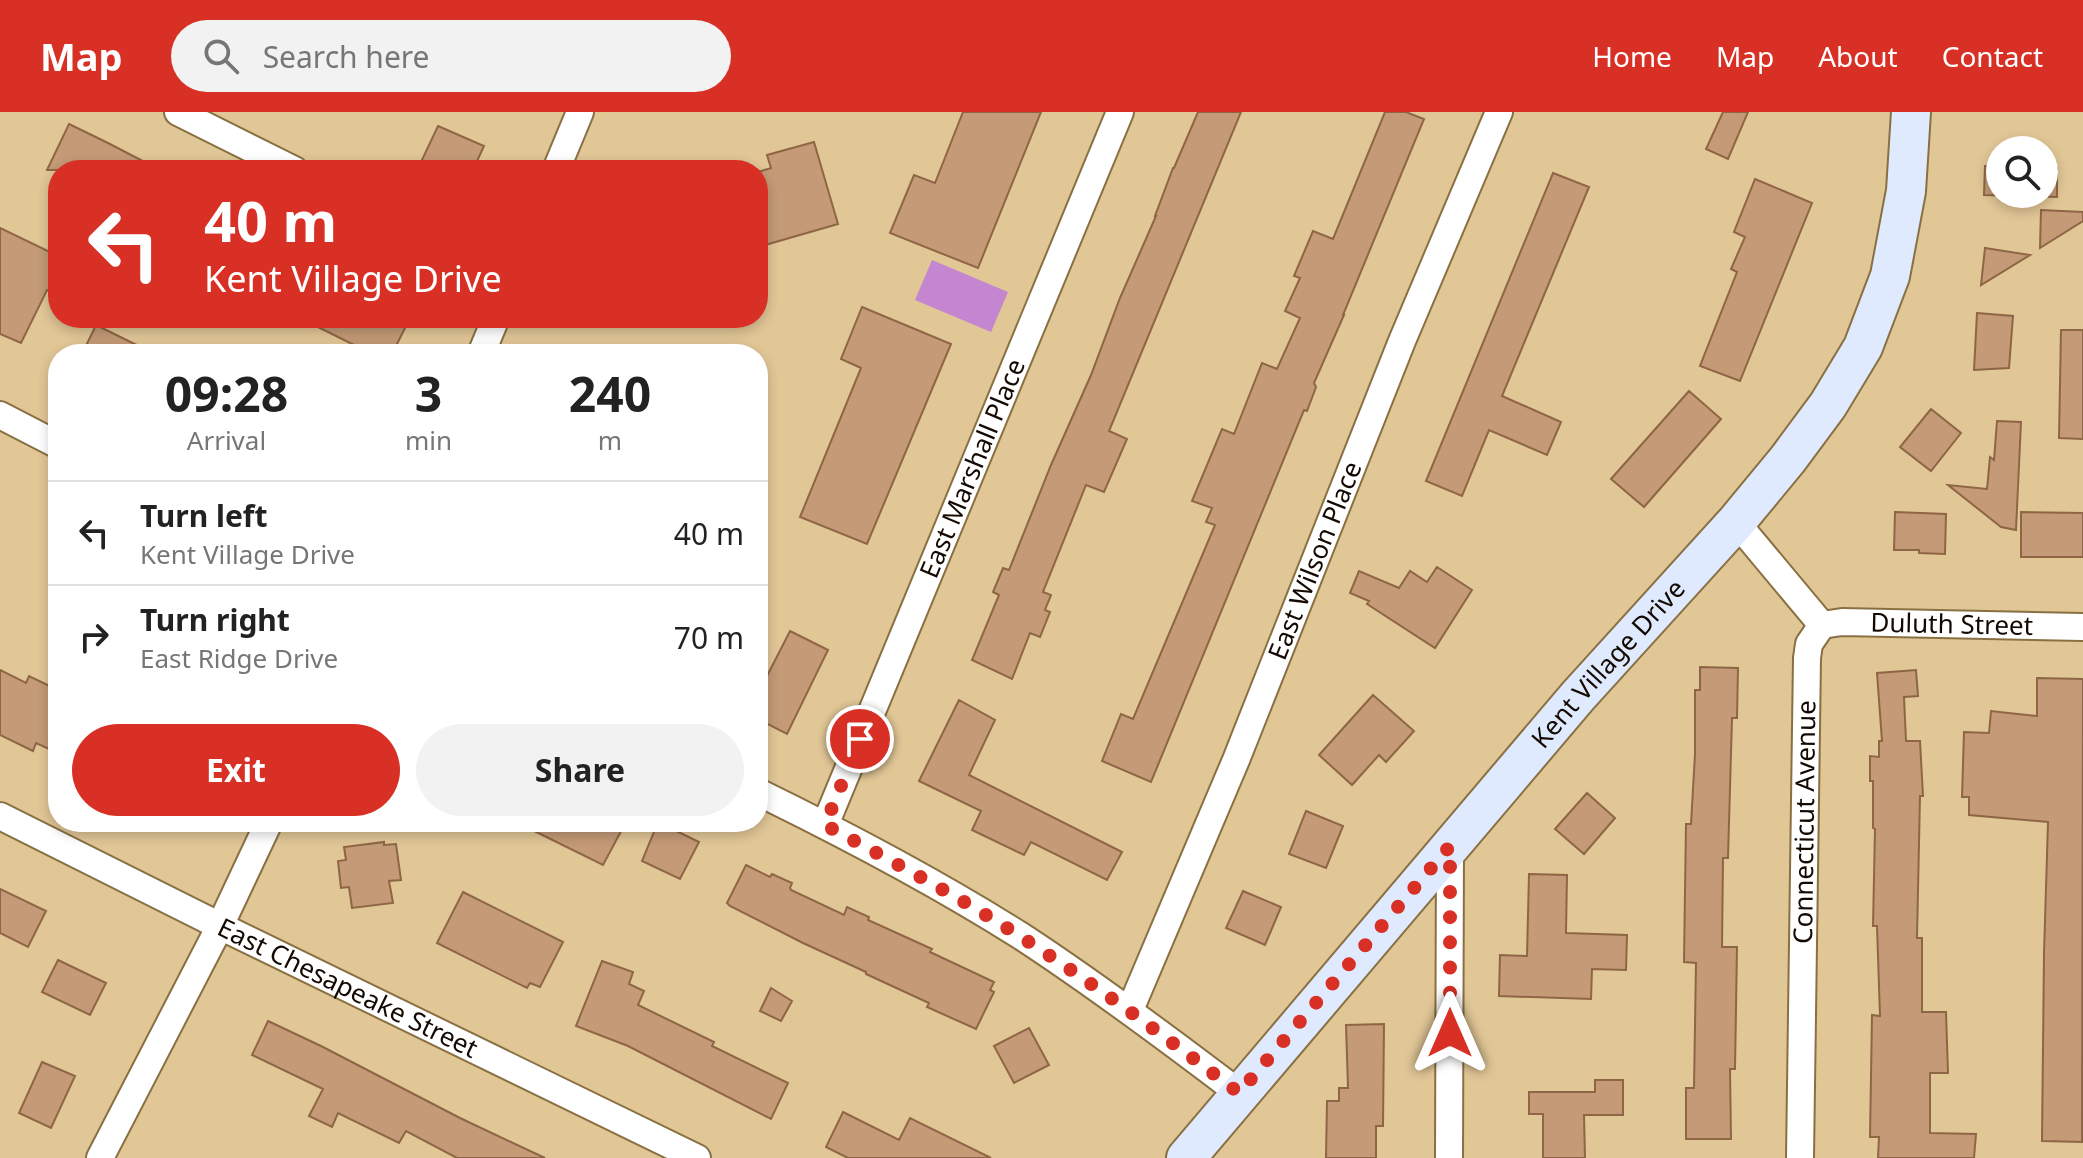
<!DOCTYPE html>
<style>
body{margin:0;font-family:"Noto Sans",sans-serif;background:#f2f2f2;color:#222;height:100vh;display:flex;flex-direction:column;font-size:30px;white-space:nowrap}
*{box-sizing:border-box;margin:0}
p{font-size:26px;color:#767676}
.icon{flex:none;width:44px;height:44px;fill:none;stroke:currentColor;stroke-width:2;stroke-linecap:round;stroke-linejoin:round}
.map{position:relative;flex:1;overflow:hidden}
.panel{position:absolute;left:48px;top:232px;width:720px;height:488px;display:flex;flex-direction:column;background:#fff;border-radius:32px;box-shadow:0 4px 12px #0003}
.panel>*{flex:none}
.guide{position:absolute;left:48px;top:48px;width:720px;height:168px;border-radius:32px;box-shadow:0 4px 12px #0003;background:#d93025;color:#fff;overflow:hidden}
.buttons{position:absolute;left:1986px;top:24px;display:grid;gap:16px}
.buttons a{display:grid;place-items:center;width:72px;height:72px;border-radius:50%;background:#fff;box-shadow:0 4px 12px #0003;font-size:40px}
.pin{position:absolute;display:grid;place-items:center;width:68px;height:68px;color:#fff;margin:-34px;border:4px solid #fff;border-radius:50%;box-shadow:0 2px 8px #0007}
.me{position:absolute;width:88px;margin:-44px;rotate:0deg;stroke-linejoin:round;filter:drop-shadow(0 0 6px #0008)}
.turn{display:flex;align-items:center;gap:28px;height:168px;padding:0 24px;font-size:36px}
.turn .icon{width:104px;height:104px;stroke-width:2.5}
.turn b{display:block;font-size:56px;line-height:68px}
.eta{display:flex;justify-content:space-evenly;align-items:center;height:136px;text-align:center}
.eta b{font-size:48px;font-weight:700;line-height:56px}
.primary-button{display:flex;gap:16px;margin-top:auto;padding:16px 24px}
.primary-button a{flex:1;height:92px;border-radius:48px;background:#d93025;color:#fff;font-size:32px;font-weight:700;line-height:92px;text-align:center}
.primary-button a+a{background:#f2f2f2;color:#222}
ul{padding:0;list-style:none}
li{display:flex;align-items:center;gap:24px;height:104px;padding:0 24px;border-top:2px solid #e0e0e0}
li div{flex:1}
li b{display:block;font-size:30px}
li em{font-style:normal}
header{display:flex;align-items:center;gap:48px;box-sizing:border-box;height:112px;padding:0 40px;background:#d93025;color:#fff}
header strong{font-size:38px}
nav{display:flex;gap:44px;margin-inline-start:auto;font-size:28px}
.search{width:560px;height:72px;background:#f2f2f2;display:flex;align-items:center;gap:20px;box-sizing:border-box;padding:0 28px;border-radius:44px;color:#767676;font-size:30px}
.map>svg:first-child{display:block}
.green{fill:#c486d0}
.building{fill:#c49a77;stroke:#8e6645;stroke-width:2}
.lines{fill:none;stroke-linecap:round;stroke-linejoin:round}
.street-casing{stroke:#897043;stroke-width:30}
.secondary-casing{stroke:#897043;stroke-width:42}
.street{stroke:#fff;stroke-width:26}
.secondary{stroke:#dfeafe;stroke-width:38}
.route{stroke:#d93025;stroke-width:14;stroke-dasharray:0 25.2}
.labels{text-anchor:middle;stroke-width:6;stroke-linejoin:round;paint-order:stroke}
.street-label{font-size:26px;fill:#130900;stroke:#e1c696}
</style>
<header>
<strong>Map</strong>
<div class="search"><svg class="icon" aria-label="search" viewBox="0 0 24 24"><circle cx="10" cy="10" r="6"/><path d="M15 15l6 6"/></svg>Search here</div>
<nav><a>Home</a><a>Map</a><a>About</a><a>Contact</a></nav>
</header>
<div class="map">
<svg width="2083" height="1046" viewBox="0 0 2083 1046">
<rect width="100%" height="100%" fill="#e1c696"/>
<path class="green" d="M932,148L1008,180L991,220L915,188Z"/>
<path class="building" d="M963,0H1041L978,156L890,121L914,63L935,71Z
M1198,0H1241L1109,319L1127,327L1104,380L1086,373L1043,480L1051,483L1045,498L1050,500L1040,525L1030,521L1012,567L972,548L999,483L993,480L1003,456L1009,458L1051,353L1091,263L1120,186L1156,104H1155L1173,56H1174Z
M1385,0H1406L1424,7L1343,203H1344L1314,271L1316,275L1307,299L1304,298L1151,670L1102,649L1121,602L1133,607L1215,413L1206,410L1212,396L1192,389L1222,317L1234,322L1262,251L1277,257L1300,206L1285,199L1300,166L1294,164L1313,119L1333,127Z
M1723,0H1748L1728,47L1706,37Z
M69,12L108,31L160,58H47Z
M438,14L484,34L473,58H439L421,50Z
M814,30L838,112L758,135V60L771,56L767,43Z
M1985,54H2000V82H2044V56H2057V85L1984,83Z
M1553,61L1589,75L1502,284L1561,310L1547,343L1489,318L1462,384L1426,369Z
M1755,67L1812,91L1740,269L1700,254L1737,160L1731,157L1745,125L1734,120Z
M2041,98L2083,100V109L2040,136Z
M0,116L58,144V162L49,179L47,178L21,231L0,222Z
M1985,136L2030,143L1981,173Z
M862,195L951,232L867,432L800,405L861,256L841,247Z
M1977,201L2013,204L2009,256L1974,258Z
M300,206H410L392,242H372Z
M96,213L155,242H82Z
M2061,218H2083V327L2059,326Z
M1689,279L1721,307L1644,395L1611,367Z
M1931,297L1961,321L1931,359L1900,335Z
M1997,309L2021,310L2016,418L2001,415L1948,373L1987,377L1990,345L1994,348Z
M1895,400L1946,402L1945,442L1919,441V438H1894Z
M2021,400L2083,401V445H2021Z
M1437,455L1472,478L1435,536L1367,492L1369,489L1350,481L1359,459L1399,476L1410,459L1427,470Z
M790,519L828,538L787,622L758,607V576L766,560L768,562Z
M1700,555L1738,556L1737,606H1732L1728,746H1723L1722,835H1737L1735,957H1730L1731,1027H1686V976H1694L1696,851L1684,850L1686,712H1691L1695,642V578H1700Z
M0,558L26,571L29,564L58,578V618L49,637L36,631L33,639L0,623Z
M1916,558L1918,584L1904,585L1906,629H1920L1923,684H1920L1917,826H1922V900H1946L1948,961H1930V1021L1976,1022L1974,1046H1878L1879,1025H1870L1872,903L1880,904L1877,814H1873L1875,717L1873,716V669H1870V644L1879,645V629H1882L1877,561Z
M2037,566L2083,567L2082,1030L2042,1029L2044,842L2048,710L1969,703V685H1962L1964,620L1989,621L1991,599L2037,604Z
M1373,583L1414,619L1386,650L1379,643L1352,673L1319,643Z
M959,588L995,608L969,663L1122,740L1107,768L1031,730L1024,743L972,718L981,699L919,669Z
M1587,681L1615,706L1584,742L1555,717Z
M1306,699L1343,714L1326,756L1289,742Z
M516,710H626L603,753Z
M658,710L699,730L680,767L642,749Z
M384,730V733L396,732L401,768L389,769L393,791L352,796L349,775L341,776L338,749L346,748L344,735Z
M746,753L770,765L772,762L792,771L790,776L791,778L844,803L847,795L869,805L868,808L932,837L930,840L994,870L990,878L994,880L976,917L927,895L929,891L866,862V860L803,831L730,794L727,791Z
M1529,762L1567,763L1566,821L1627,823L1626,858L1592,857L1591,887L1499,884L1500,843L1527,844Z
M0,777L46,799L28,835L0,821Z
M1243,779L1281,795L1265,833L1226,816Z
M463,780L563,830L540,875L530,871L527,876L437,831Z
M58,848L106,871L90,903L42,880Z
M602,849L633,860L629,872L644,879L638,893L714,930L712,934L788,971L771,1007L628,934L576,914Z
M771,876L792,889L781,909L760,899Z
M268,909L321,934L460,1006L545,1046H457L406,1019L399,1031L338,1001L332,1015L309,1004L323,977L252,943Z
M1384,912L1383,1014H1376V1046H1326L1327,989H1339V976H1348L1346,913Z
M1029,916L1049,953L1014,971L994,934Z
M42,950L75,964L51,1016L19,1001Z
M1595,968H1623V1003H1584L1585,1046H1543V1002H1529V980H1595Z
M843,1000L899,1028L910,1006L991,1046H848L826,1035Z"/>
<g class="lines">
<defs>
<g id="street">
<path d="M178,0L294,58"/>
<path d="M556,58L580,0"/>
<path d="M481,242L496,206"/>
<path d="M0,303L58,333"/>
<path d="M1736,410L1822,513"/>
<path id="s1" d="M1822,513L1842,510L2083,515"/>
<path d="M758,680C848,724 937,771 1021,824C1096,873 1168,927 1239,981"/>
<path id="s2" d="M0,704L220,814L697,1046"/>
<path id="s3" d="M825,713L1120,0"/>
<path id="s4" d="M1130,898L1236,648L1402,229L1499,0"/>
<path d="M100,1046L220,814L269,710"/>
<path d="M1449,1046L1450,734"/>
<path id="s5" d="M1800,1046L1807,546L1809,532L1822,513"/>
</g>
<g id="secondary">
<path id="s6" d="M1186,1046L1578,584L1736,410L1788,347L1828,293L1863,235L1890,164L1906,79L1911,0"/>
</g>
</defs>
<use href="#street" class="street-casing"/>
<use href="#secondary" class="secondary-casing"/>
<use href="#street" class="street"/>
<use href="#secondary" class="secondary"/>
</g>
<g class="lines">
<path class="route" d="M860,627L825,713C891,749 958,784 1021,825C1096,873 1168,927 1239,981L1450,734V921"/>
</g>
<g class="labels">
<g class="street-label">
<text dy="9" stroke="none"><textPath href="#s3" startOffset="386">East Marshall Place</textPath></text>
<text dy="9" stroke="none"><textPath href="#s4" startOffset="486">East Wilson Place</textPath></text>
<text dy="9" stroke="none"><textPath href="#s1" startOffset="130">Duluth Street</textPath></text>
<text dy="9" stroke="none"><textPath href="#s6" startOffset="650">Kent Village Drive</textPath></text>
<text dy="9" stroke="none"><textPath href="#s5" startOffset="336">Connecticut Avenue</textPath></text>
<text dy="9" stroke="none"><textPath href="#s2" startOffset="388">East Chesapeake Street</textPath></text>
</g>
</g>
</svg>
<div class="buttons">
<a><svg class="icon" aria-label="search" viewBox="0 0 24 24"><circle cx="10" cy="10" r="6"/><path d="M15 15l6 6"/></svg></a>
</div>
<div class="pin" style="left:860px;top:627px;background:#d93025"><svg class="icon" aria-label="arrive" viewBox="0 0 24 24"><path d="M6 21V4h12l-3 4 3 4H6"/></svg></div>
<svg class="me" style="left:1450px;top:921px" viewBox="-20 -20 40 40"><path d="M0-17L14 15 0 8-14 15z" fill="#d93025" stroke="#fff" stroke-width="4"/></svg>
<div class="guide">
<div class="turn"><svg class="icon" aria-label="left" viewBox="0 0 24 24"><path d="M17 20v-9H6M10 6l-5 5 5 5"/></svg><div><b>40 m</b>Kent Village Drive</div></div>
</div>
<section class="panel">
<div class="eta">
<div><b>09:28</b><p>Arrival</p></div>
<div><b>3</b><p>min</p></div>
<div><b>240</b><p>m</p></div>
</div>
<ul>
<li><svg class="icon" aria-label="left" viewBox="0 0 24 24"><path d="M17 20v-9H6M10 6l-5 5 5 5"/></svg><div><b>Turn left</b><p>Kent Village Drive</p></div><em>40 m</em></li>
<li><svg class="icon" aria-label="right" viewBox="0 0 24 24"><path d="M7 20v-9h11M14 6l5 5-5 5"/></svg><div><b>Turn right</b><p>East Ridge Drive</p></div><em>70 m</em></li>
</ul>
<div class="primary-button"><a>Exit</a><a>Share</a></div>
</section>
</div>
